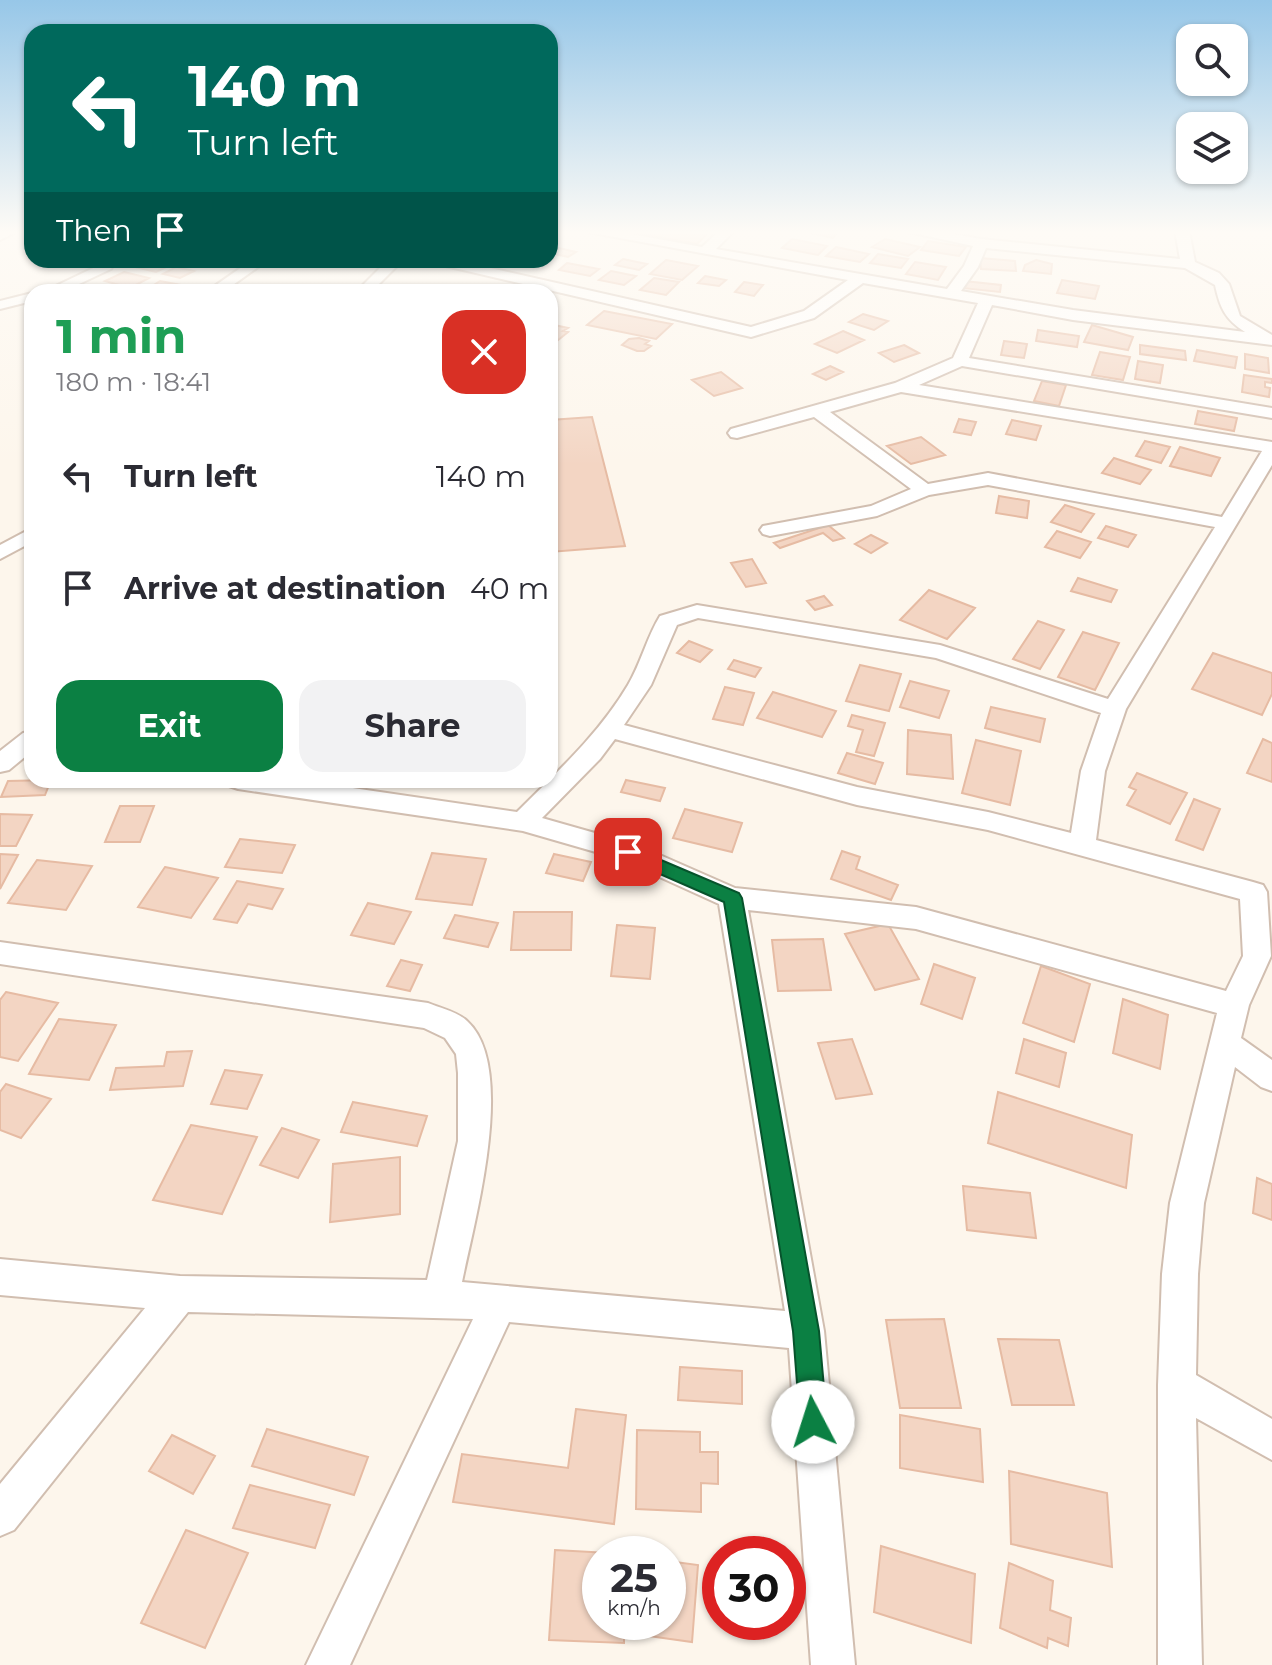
<!DOCTYPE html>
<meta charset="utf-8">
<style>
body{margin:0;font-family:Montserrat,sans-serif;background:#f2f2f3;color:#2b2b33;height:100vh;display:flex;flex-direction:column;font-size:30px;white-space:nowrap}
*{box-sizing:border-box;margin:0}
p{font-size:26px;color:#7c7c81}
.icon{flex:none;width:44px;height:44px;fill:none;stroke:currentColor;stroke-width:2;stroke-linecap:round;stroke-linejoin:round}
.map{position:relative;flex:1;overflow:hidden}
.details{position:absolute;left:24px;top:284px;width:534px;height:504px;display:flex;flex-direction:column;background:#fff;border-radius:24px;box-shadow:0 2px 6px #0004}
.details>*{flex:none}
.guide{position:absolute;left:24px;top:24px;width:534px;height:244px;border-radius:24px;box-shadow:0 2px 6px #0004;background:#00695c;color:#fff;overflow:hidden}
.tools{position:absolute;left:1176px;top:24px;display:grid;gap:16px}
.tools a{display:grid;place-items:center;width:72px;height:72px;border-radius:16px;background:#fff;box-shadow:0 2px 6px #0004;font-size:40px}
.speed{position:absolute;left:582px;top:1536px;display:flex;gap:16px;font-size:40px;font-weight:700;text-align:center}
.speed>*{display:grid;place-content:center;width:104px;height:104px;border-radius:50%;background:#fff;box-shadow:0 2px 6px #0004;line-height:1}
.speed small{font-size:20px;font-weight:400}
.speed .limit{border:12px solid #d22;background:#fff;color:#111}
.pin{position:absolute;display:grid;place-items:center;width:68px;height:68px;color:#fff;margin:-34px;border-radius:16px;box-shadow:0 4px 12px #0006}
.me{position:absolute;width:88px;margin:-44px;rotate:355deg;stroke-linejoin:round;filter:drop-shadow(0 0 6px #0008)}
.turn{display:flex;align-items:center;gap:28px;height:168px;padding:0 32px;font-size:36px}
.turn .icon{width:104px;height:104px;stroke-width:2.5}
.turn b{display:block;font-size:56px;line-height:68px}
.then{display:flex;align-items:center;height:76px;padding:0 32px;background:#0003;gap:16px;font-size:30px}
.round{display:grid;place-items:center;flex:none;width:84px;height:84px;border-radius:24px;background:#f2f2f3}
.summary{display:flex;align-items:center;justify-content:space-between;height:136px;padding:0 32px}
h1{font-size:48px;font-weight:700;line-height:60px;color:#1e9e55}
.button{display:flex;gap:16px;margin-top:auto;padding:16px 32px}
.button a{flex:1;height:92px;border-radius:24px;background:#0b8043;color:#fff;font-size:32px;font-weight:700;line-height:92px;text-align:center}
.button a+a{background:#f2f2f3;color:#2b2b33}
ul{padding:0;list-style:none}
li{display:flex;align-items:center;gap:24px;height:112px;padding:0 32px}
li div{flex:1}
li b{display:block;font-size:30px}
li em{font-style:normal}
.map>svg:first-child{display:block}
.building{fill:#f3d5c3;stroke:#e6bba3;stroke-width:2}
.lines{fill:none;stroke-linecap:round;stroke-linejoin:round}
.minor-casing{stroke:#d1beb0;stroke-width:4}
.minor{fill:#fff;fill-rule:evenodd}
.route{fill:#0b8043;stroke:#07532c;stroke-width:2}
</style>
<div class="map">
<svg width="1272" height="1665" viewBox="0 0 1272 1665">
<rect width="100%" height="100%" fill="#fdf6ec"/>
<path class="building" d="M625,231H710L697,244Z
M802,231H839L833,238Z
M792,239L827,246L818,255L782,248Z
M885,239L920,247L908,256L872,247Z
M928,241L966,247L959,256L921,250Z
M550,246L576,252L568,257L550,253Z
M836,247L869,254L860,262L826,256Z
M878,254L908,259L901,268L870,263Z
M980,258L1015,261L1016,271L981,269Z
M623,259L647,264L639,270L615,265Z
M136,260H175L179,261L156,272L126,265Z
M666,260L698,266L682,280L650,274Z
M1036,260L1052,264L1051,274L1023,271L1025,265Z
M915,262L946,267L938,280L906,274Z
M567,263L599,269L590,276L559,270Z
M176,267L194,271L180,278L163,274Z
M611,271L636,276L624,285L599,280Z
M124,272L149,278L130,288L105,281Z
M705,276L726,280L719,286L698,283Z
M654,278L679,282L666,295L640,290Z
M1062,280L1099,286L1095,299L1057,293Z
M160,281L181,285L169,292L146,290Z
M964,281L1001,285L1000,292L962,288Z
M744,282L763,285L754,296L735,292Z
M604,311L672,324L656,339L587,325Z
M863,314L888,321L874,330L849,322Z
M550,324L568,328L563,331L568,332L557,341L550,340Z
M1092,325L1133,337L1128,350L1084,342Z
M1038,330L1079,336L1077,347L1036,341Z
M843,331L864,340L837,353L815,344Z
M639,338L649,341L645,344L651,346L644,351H637L622,345L629,339Z
M1004,341L1027,344L1024,358L1001,355Z
M904,345L919,353L894,362L879,353Z
M1140,345L1185,351L1186,360L1140,354Z
M1197,350L1237,357L1235,368L1194,361Z
M1100,352L1130,357L1123,380L1092,375Z
M1245,354L1268,358L1269,373L1245,369Z
M1138,361L1163,365L1160,383L1135,379Z
M830,366L843,372L826,380L813,374Z
M721,372L742,388L714,396L692,380Z
M1244,375L1272,379V383L1265,382V387L1270,388L1269,397L1242,392Z
M1042,381L1066,385L1059,406L1034,401Z
M1198,411L1237,418L1234,431L1195,424Z
M592,417L625,546L550,552V420Z
M959,419L976,422L971,435L954,432Z
M1012,420L1041,426L1036,440L1006,434Z
M921,437L945,455L911,464L887,446Z
M1145,441L1170,447L1161,463L1136,456Z
M1180,447L1220,458L1211,476L1170,466Z
M1114,458L1151,470L1140,484L1102,473Z
M999,496L1029,501L1027,518L996,513Z
M1065,505L1094,514L1081,532L1051,522Z
M828,525L844,538L833,541L823,533L780,548L774,543Z
M1106,526L1136,535L1128,547L1098,538Z
M1057,531L1091,542L1080,558L1045,547Z
M871,535L887,543L871,553L855,544Z
M752,559L766,583L746,587L731,563Z
M1078,578L1117,590L1111,602L1071,591Z
M929,590L975,608L947,639L900,620Z
M824,596L832,605L815,610L807,601Z
M1038,621L1064,630L1040,669L1013,659Z
M1083,632L1119,643L1095,690L1058,677Z
M689,641L712,650L700,662L677,653Z
M1213,653L1272,673V694L1262,715L1192,689Z
M734,660L761,668L755,677L728,669Z
M860,665L901,674L889,711L846,701Z
M910,681L949,691L939,718L900,707Z
M725,687L754,693L743,725L713,719Z
M773,692L836,711L822,737L757,718Z
M991,707L1045,719L1040,742L985,728Z
M852,715L885,723L874,756L856,752L863,730L848,726Z
M908,730L951,735L953,779L907,774Z
M1263,739L1272,743V782L1247,773Z
M976,740L1021,751L1010,805L962,793Z
M847,753L883,763L875,784L838,773Z
M1137,773L1187,793L1170,824L1127,805L1136,790L1129,787Z
M51,780L45,795L1,797L8,781Z
M626,780L665,788L660,801L621,792Z
M1194,799L1220,809L1203,850L1176,840Z
M120,806H154L140,842H105Z
M685,809L742,823L732,852L673,838Z
M0,814L32,815L16,846H0Z
M240,839L295,845L282,873L225,867Z
M842,851L860,857L856,869L898,885L891,900L831,879Z
M432,853L486,859L472,905L416,899Z
M0,854L18,855L0,889Z
M554,854L591,862L583,881L546,873Z
M37,860L92,866L66,910L8,903Z
M165,867L218,878L191,918L138,907Z
M237,881L283,889L272,909L248,904L237,923L214,919Z
M368,903L411,912L394,944L351,935Z
M514,912H572L571,950H511Z
M455,915L498,923L488,947L444,938Z
M888,924L919,979L875,990L845,934Z
M617,925L655,928L650,979L611,976Z
M823,939L831,990L778,991L772,940Z
M401,960L422,965L410,991L387,986Z
M934,964L975,978L962,1019L921,1004Z
M1041,966L1090,984L1074,1042L1023,1023Z
M6,992L58,1003L18,1061L0,1057V1000Z
M1123,999L1168,1015L1160,1069L1113,1053Z
M59,1019L116,1025L89,1080L29,1074Z
M852,1039L872,1094L836,1099L818,1043Z
M1024,1039L1066,1053L1059,1087L1016,1073Z
M192,1051L183,1086L110,1090L116,1068L164,1066L167,1052Z
M225,1070L262,1075L247,1109L211,1104Z
M6,1084L51,1099L21,1138L0,1130V1092Z
M998,1092L1132,1135L1126,1188L988,1143Z
M353,1102L427,1116L417,1146L341,1132Z
M191,1125L257,1137L222,1214L153,1200Z
M282,1128L319,1140L298,1178L260,1165Z
M400,1157V1214L330,1222L333,1164Z
M1257,1178L1272,1184V1220L1253,1213Z
M963,1186L1030,1193L1036,1238L967,1230Z
M944,1319L961,1408H900L886,1320Z
M998,1339L1059,1340L1074,1405H1012Z
M680,1367L742,1371V1404L678,1400Z
M576,1409L626,1415L614,1524L453,1502L462,1454L568,1468Z
M900,1415L980,1429L983,1482L900,1468Z
M267,1429L368,1457L354,1495L252,1466Z
M637,1430L700,1432V1452H718V1484L701,1483V1512L636,1509Z
M172,1435L215,1456L193,1494L149,1471Z
M1009,1471L1107,1493L1112,1567L1011,1544Z
M250,1485L330,1505L315,1548L233,1528Z
M186,1530L248,1553L205,1648L141,1623Z
M881,1546L975,1574L971,1643L874,1612Z
M555,1550L627,1554H600V1622H624V1643L549,1640Z
M668,1561L698,1565L692,1642L634,1634L636,1622H668Z
M788,1563L794,1564L788,1623L783,1622H788Z
M1009,1563L1053,1581L1050,1610L1071,1618L1068,1646L1048,1638L1047,1648L1000,1628Z"/>
<g class="lines">
<defs>
<path id="minor" d="M0,231H18L0,240Z
M582,231H614L702,247L719,231H734L716,249L947,289L964,266L973,246L904,231H937L981,239L1180,259L1175,231H1189L1195,262L1219,273L1229,284L1240,316L1272,335V345L1073,320L992,305L969,358L1272,408V418L962,366L919,385L1272,442V465L1126,709L1105,771L1096,840L1253,882L1263,885L1267,892L1271,956L1249,1005L1241,1038L1272,1060V1091L1261,1087L1235,1067L1204,1203L1198,1274L1196,1375L1272,1419V1460L1196,1418L1202,1665H1158V1385L1162,1274L1170,1203L1217,1013L916,929L748,910L824,1331L855,1665H811L789,1348L509,1322L350,1665H306L473,1319L188,1312L14,1530L0,1536V1484L145,1308L0,1295V1259L180,1276L427,1280L458,1141V1073L456,1054L445,1038L424,1028L0,964V942L428,1003C440,1008 458,1012 467,1021C518,1067 474,1222 462,1282L785,1311L719,904L620,859L523,831L238,789L229,786L226,780H298L517,812C557,772 599,734 628,685C641,663 647,637 660,616L697,605L940,645L1108,699L1215,527L988,485L929,495L877,516L770,536L763,534L760,530L763,526L871,506L911,489L814,417L737,438L731,437L728,433L731,429L895,383L953,358L978,303L863,283L814,318L751,337L437,264L430,260H455L751,327L804,311L848,280ZM986,248L1185,268L1215,285C1220,308 1225,319 1245,332L1073,310L961,291L978,267ZM901,392L1262,451L1222,517L988,473L928,484L830,412ZM698,618L936,658L1101,713L1081,771L1071,833L988,812L857,787L624,725L651,685L677,625ZM615,739L857,805L988,830L1240,899L1243,956L1226,991L916,907L735,888L637,845L542,818L600,759Z
M252,260H268L223,292H206Z
M388,260H403L371,292H356Z
M106,262L113,266L111,269L62,292H43Z
M32,293V301L0,309V301Z
M32,528V542L0,559V545Z
M32,731V751L9,770L0,772V751L23,733Z"/>
</defs>
<use href="#minor" class="minor-casing"/>
<use href="#minor" class="minor"/>
</g>
<linearGradient id="sky" x2="0" y2="1"><stop stop-color="#97c7e8"/><stop offset="0.5" stop-color="#fefbf6"/><stop offset="1" stop-color="#fefbf6" stop-opacity="0"/></linearGradient>
<rect width="1272" height="465" fill="url(#sky)"/>
<path class="route" d="M628,846L739,893L742,898L819,1331L827,1422L823,1432L813,1436L804,1432L800,1422L793,1331L724,902L621,857L619,852L621,848Z"/>
</svg>
<div class="tools">
<a><svg class="icon" aria-label="search" viewBox="0 0 24 24"><circle cx="10" cy="10" r="6"/><path d="M15 15l6 6"/></svg></a>
<a><svg class="icon" aria-label="layers" viewBox="0 0 24 24"><path d="M12 4l9 5-9 5-9-5zM3 14l9 5 9-5"/></svg></a>
</div>
<div class="speed"><div>25<small>km/h</small></div><div class="limit">30</div></div>
<div class="pin" style="left:628px;top:852px;background:#d93025"><svg class="icon" aria-label="arrive" viewBox="0 0 24 24"><path d="M6 21V4h12l-3 4 3 4H6"/></svg></div>
<svg class="me" style="left:813px;top:1422px" viewBox="-20 -20 40 40"><circle r="19" fill="#fff"/><path d="M0-13L10 11 0 6-10 11z" fill="#0b8043"/></svg>
<div class="guide">
<div class="turn"><svg class="icon" aria-label="left" viewBox="0 0 24 24"><path d="M17 20v-9H6M10 6l-5 5 5 5"/></svg><div><b>140 m</b>Turn left</div></div>
<div class="then">Then<svg class="icon" aria-label="arrive" viewBox="0 0 24 24"><path d="M6 21V4h12l-3 4 3 4H6"/></svg></div>
</div>
<section class="details">
<div class="summary"><div><h1>1 min</h1><p>180 m · 18:41</p></div><a class="round" style="background:#d93025;color:#fff"><svg class="icon" aria-label="close" viewBox="0 0 24 24"><path d="M6 6l12 12M18 6L6 18"/></svg></a></div>
<ul>
<li><svg class="icon" aria-label="left" viewBox="0 0 24 24"><path d="M17 20v-9H6M10 6l-5 5 5 5"/></svg><div><b>Turn left</b></div><em>140 m</em></li>
<li><svg class="icon" aria-label="arrive" viewBox="0 0 24 24"><path d="M6 21V4h12l-3 4 3 4H6"/></svg><div><b>Arrive at destination</b></div><em>40 m</em></li>
</ul>
<div class="button"><a>Exit</a><a>Share</a></div>
</section>
</div>
